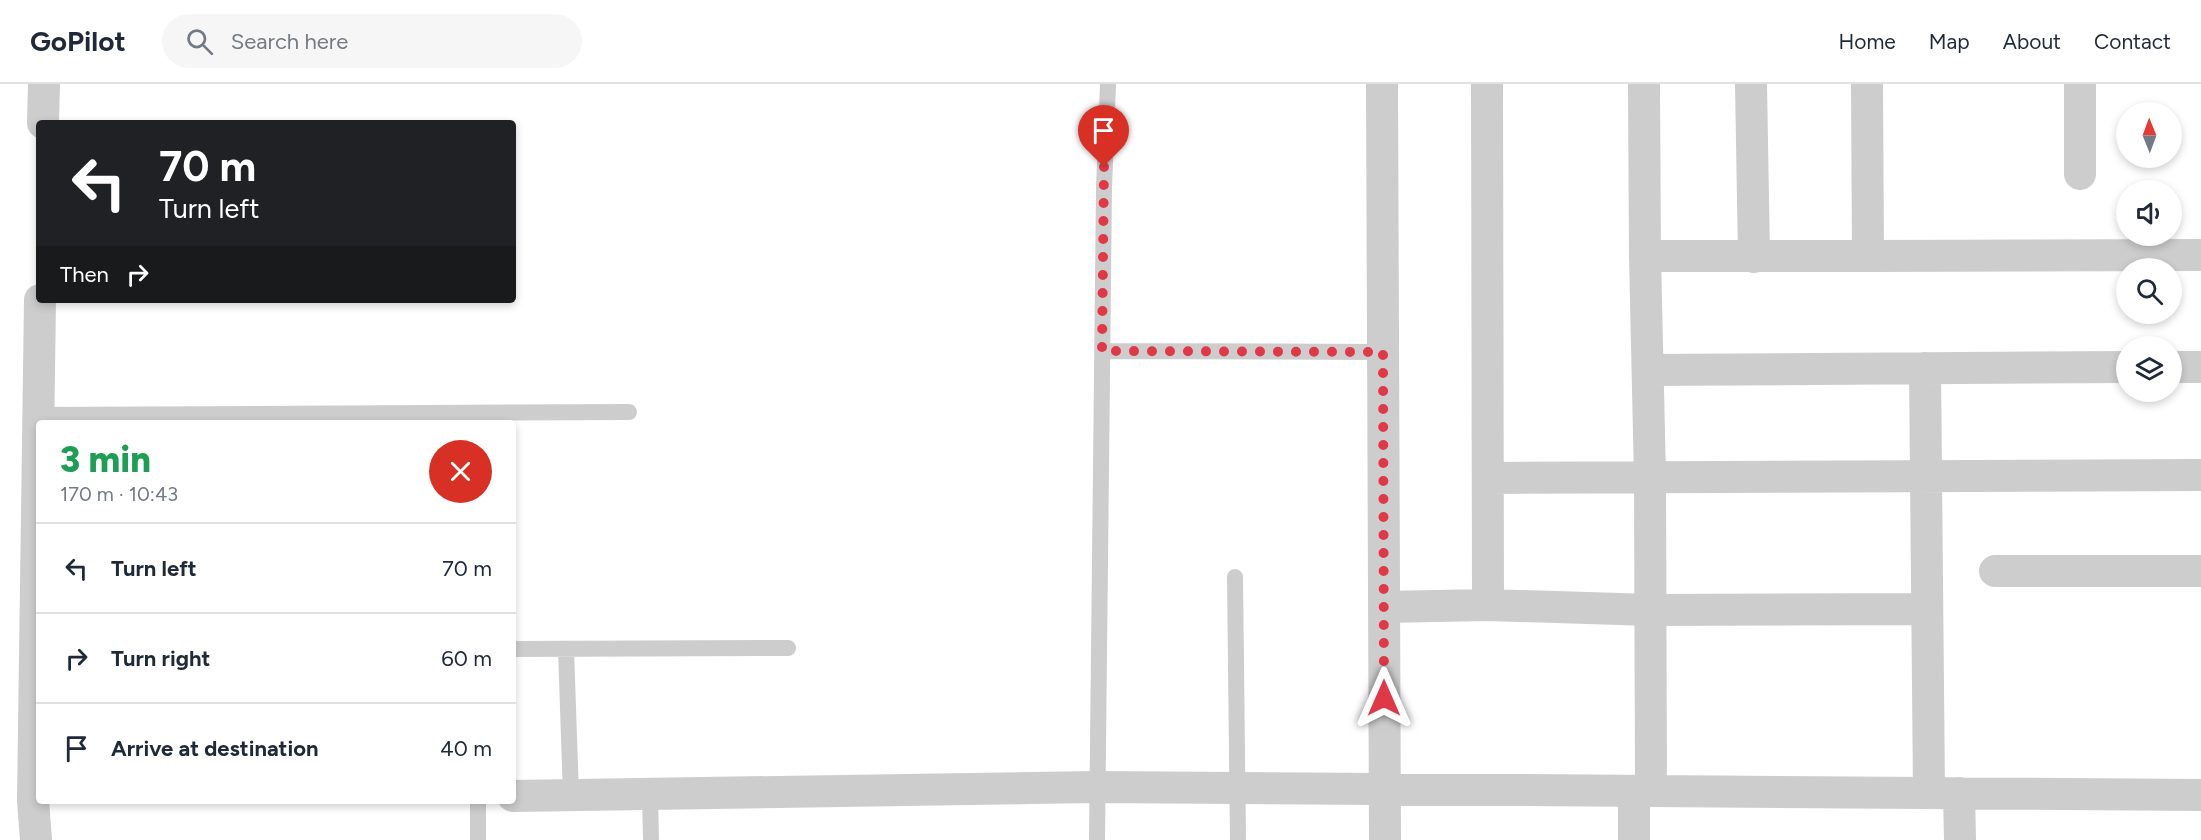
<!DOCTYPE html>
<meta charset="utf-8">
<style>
body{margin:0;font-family:Figtree,sans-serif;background:#f6f6f7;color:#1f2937;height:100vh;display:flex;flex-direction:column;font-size:22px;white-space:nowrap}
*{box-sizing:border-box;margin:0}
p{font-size:20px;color:#747a83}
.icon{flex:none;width:33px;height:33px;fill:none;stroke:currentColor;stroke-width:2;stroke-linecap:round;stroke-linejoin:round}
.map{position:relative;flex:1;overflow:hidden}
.panel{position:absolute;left:36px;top:336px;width:480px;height:384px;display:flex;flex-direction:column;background:#fff;border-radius:6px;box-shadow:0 3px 9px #0003}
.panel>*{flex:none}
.banner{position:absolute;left:36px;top:36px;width:480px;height:183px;border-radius:6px;box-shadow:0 3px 9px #0003;background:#202124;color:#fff;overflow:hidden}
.needle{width:39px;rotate:359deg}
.buttons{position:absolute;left:2116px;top:18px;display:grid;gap:12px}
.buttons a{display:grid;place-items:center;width:66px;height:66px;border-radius:50%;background:#fff;box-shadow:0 3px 9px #0003;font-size:30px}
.pin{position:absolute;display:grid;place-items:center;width:51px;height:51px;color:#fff;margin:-62px -26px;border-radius:50% 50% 50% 0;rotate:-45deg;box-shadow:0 0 6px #0007}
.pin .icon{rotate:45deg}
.me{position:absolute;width:66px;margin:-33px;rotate:0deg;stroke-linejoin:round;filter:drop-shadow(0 0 4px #0008)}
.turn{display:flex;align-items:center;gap:21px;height:126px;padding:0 24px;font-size:27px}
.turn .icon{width:78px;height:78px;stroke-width:2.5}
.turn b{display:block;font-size:42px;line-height:51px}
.then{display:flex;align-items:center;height:57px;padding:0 24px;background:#0003;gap:12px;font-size:22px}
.round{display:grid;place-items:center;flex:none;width:63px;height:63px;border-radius:32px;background:#f6f6f7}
.summary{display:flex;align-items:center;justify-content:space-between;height:102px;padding:0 24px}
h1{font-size:36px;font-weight:800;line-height:45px;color:#1e9e55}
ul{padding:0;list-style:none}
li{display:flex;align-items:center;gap:18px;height:90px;padding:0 24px;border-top:2px solid #e0e1e3}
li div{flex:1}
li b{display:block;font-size:22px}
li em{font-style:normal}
header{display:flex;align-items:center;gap:36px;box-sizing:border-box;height:84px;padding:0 30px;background:#fff;border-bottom:2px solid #e0e1e3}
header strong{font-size:28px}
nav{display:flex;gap:33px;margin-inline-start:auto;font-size:21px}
.search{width:420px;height:54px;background:#f6f6f7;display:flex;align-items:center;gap:15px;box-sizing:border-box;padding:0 21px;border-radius:33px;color:#747a83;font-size:22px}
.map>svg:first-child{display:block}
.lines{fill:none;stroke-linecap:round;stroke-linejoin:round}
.lane{stroke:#cdcdcd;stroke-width:16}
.street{stroke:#cdcdcd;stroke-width:32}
.route{stroke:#e13847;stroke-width:10;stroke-dasharray:0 18}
</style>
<header>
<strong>GoPilot</strong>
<div class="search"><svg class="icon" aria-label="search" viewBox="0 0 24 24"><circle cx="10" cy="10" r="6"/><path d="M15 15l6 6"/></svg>Search here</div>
<nav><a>Home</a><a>Map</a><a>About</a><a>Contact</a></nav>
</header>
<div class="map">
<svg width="2201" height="756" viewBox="0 0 2201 756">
<rect width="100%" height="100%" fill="#fff"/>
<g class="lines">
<path class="lane" d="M1102,267L1383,268
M39,331L629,328
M1235,493L1238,756
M513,565L788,564
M566,565L571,712
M650,710L651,756
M478,717V756
M1097,756L1104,104L1108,0"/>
<path class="street" d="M1382,0L1385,756
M1487,0L1488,521
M1644,0L1645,172
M1751,0L1754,173
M2080,0V90
M43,39L44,0
M1868,172L2201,171
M2172,283H2201
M1925,284L1929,709
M1648,286L2127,283
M1488,394L2201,391
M1995,487H2201
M1384,523L1488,521L1651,526L1927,525
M1634,707V756
M1651,707L1650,393L1645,172H1868L1867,0
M1959,709L1960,756
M513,712L1096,703L2201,711
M36,756L33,716L40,216"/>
</g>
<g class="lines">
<path class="route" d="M1104,83L1102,267L1383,268L1384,614"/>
</g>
</svg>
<div class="buttons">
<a><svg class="needle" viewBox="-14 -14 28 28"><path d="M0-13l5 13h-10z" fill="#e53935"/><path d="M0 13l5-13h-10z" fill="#747a83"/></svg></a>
<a><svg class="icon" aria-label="sound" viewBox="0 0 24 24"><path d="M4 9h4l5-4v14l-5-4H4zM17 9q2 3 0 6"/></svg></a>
<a><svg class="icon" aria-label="search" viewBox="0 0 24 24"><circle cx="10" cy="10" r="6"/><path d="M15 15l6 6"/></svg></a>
<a><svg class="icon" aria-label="layers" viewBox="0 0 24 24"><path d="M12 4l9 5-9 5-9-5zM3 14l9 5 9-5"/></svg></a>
</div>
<div class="pin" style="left:1104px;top:83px;background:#d93025"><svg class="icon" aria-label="arrive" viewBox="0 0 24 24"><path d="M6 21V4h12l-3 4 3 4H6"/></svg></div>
<svg class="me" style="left:1384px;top:614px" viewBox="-20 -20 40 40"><path d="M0-17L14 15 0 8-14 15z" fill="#e13847" stroke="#fff" stroke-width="4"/></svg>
<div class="banner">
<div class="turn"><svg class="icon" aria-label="left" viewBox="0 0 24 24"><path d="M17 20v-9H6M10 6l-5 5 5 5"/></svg><div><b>70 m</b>Turn left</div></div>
<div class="then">Then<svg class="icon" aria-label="right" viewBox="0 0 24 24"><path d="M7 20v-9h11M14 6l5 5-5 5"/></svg></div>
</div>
<section class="panel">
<div class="summary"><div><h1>3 min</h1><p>170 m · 10:43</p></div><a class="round" style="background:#d93025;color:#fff"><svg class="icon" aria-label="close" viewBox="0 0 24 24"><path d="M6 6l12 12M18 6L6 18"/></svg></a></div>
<ul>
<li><svg class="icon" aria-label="left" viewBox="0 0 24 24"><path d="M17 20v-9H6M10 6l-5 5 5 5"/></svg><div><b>Turn left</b></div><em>70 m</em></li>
<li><svg class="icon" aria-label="right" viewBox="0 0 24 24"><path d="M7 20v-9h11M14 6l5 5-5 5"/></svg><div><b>Turn right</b></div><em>60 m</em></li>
<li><svg class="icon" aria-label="arrive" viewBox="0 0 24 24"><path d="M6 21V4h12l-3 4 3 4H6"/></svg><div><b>Arrive at destination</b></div><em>40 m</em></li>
</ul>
</section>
</div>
